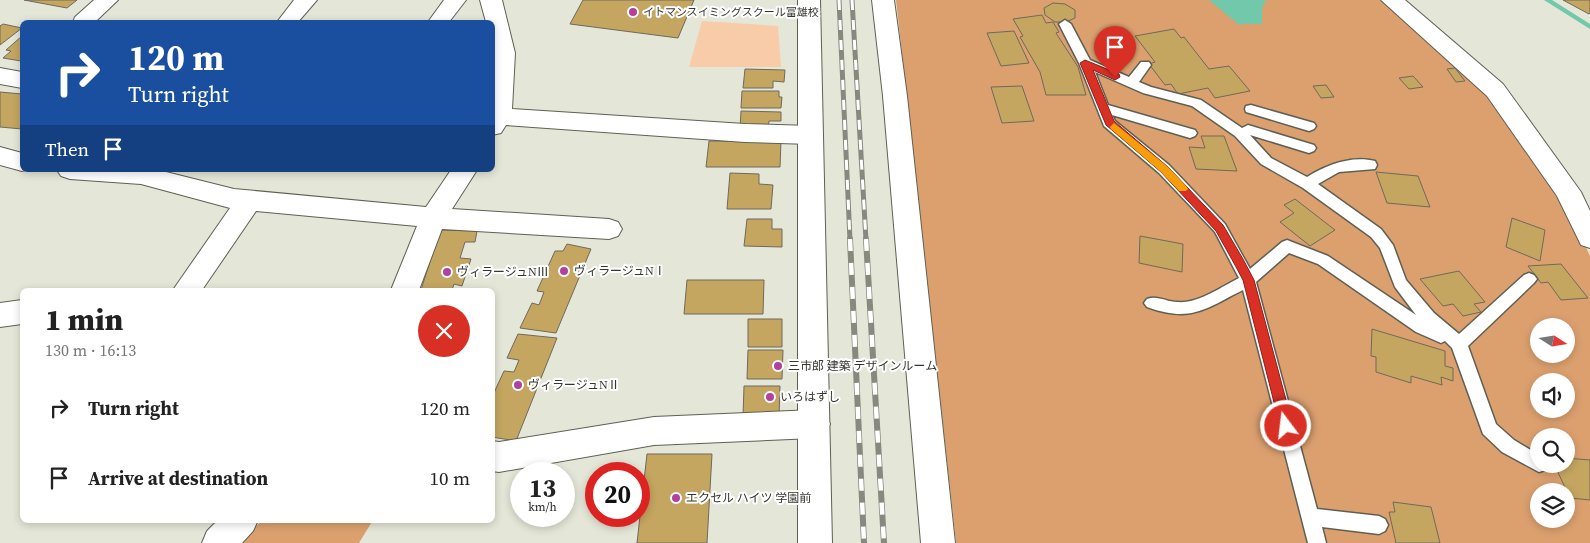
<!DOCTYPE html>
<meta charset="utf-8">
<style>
body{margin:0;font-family:"Source Serif 4","Noto Sans JP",serif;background:#f6f6f6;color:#222;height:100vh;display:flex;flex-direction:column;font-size:19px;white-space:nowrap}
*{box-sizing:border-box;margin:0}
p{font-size:16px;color:#767676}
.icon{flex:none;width:28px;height:28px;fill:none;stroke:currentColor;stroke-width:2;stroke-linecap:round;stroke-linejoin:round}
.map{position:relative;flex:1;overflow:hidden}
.details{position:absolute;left:20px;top:288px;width:475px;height:235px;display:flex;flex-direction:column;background:#fff;border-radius:8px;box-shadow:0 2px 8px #0003}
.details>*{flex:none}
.guide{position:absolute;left:20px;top:20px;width:475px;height:152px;border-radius:8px;box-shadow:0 2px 8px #0003;background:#1a4fa0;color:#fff;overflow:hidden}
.needle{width:32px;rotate:102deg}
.controls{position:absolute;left:1530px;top:318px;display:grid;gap:10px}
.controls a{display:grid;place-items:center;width:45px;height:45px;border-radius:50%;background:#fff;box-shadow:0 2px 8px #0003;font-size:25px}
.speed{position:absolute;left:510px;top:462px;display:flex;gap:10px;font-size:25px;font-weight:700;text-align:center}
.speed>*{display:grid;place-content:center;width:65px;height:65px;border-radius:50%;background:#fff;box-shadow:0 2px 8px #0003;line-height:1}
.speed small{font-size:12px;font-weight:400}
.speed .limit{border:8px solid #d22;background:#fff;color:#111}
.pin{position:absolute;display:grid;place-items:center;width:42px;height:42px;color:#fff;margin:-51px -21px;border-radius:50% 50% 50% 0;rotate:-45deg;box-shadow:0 0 5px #0007}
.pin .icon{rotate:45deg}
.me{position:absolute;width:55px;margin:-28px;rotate:345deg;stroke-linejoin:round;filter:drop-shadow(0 0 4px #0008)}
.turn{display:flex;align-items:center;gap:18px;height:105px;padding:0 25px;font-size:22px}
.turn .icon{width:65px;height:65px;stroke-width:2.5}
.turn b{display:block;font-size:35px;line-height:42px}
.then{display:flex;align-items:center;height:48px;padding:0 25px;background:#0003;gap:10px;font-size:19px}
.round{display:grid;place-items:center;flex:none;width:52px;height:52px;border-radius:26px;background:#f6f6f6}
.overview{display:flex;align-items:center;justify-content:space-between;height:85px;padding:0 25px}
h1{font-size:30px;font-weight:800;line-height:38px}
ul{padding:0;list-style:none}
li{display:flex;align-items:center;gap:15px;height:70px;padding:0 25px}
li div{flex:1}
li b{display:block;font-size:19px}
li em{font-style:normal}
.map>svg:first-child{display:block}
.green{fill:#f8cba9}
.forest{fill:#dca06f;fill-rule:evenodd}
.water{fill:#71c8aa}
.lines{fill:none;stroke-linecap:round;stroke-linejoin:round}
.stream{fill:#71c8aa;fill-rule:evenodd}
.building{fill:#c4a660;stroke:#6f695d}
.service-casing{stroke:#5e6053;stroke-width:3}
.minor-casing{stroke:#5e6053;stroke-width:2}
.tertiary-casing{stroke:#5e6053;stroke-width:2}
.service{fill:#fff;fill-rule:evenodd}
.minor{fill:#fff;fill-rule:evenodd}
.tertiary{fill:#fff;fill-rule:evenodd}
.rail-far1-casing{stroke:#87897f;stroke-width:5}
.rail-casing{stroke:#87897f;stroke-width:6}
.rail-far1{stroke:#fff;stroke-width:3;stroke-dasharray:10;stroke-linecap:butt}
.rail{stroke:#fff;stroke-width:4.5;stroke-dasharray:12;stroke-linecap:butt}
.route{fill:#d93025;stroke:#8d1f18}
.slow{fill:#f59e0b}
.poi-dot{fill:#b3409a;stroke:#fff;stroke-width:2}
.labels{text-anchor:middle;stroke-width:4;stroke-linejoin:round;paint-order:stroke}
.far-poi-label{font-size:11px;fill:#353630;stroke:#fff;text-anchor:start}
.poi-label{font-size:12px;fill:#353630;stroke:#fff;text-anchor:start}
</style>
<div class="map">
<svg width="1590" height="543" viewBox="0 0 1590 543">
<rect width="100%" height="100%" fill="#e4e6d7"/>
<path class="green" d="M702,21L778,26L781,67H689Z"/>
<path class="forest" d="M896,0H1380L1432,38L1504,114L1578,230L1590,256V543H956ZM1539,326H1566V354H1539ZM1539,381H1566V409H1539ZM1539,436H1566V464H1539ZM1539,491H1566V519H1539Z
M263,520H373L359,543H236Z"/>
<path class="water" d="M1209,0H1264L1266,2L1262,8V24H1238Z"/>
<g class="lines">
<path class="stream" d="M1544,0H1552L1590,24V29Z"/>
</g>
<path class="building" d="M24,0H77L67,8Z
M583,0H694L678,38L570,24Z
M1563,0H1590V13L1589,14Z
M1053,3L1065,4L1075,10V18L1066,22H1055L1045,15L1044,8Z
M1042,15L1046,23L1053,22L1059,32L1056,33L1078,67L1086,95H1046L1040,72L1020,37L1023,36L1013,19Z
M3,24L22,28L0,45V26Z
M1174,29L1181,38L1184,37L1209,69L1229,66L1250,91L1215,98L1208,88L1178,94L1171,84L1165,85L1149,64L1155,62L1135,36Z
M1014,31L1029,63L1001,66L987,33Z
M22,36V60L21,61L3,58L11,51L6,50Z
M1455,68L1465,81L1456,82L1447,69Z
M745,69L785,70L784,82L773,81V88H743Z
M1413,76L1423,87L1409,89L1399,78Z
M1326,85L1334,97L1321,98L1313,86Z
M1022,86L1034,121L1002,123L991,87Z
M742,91H779V97H782L781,108H741Z
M0,92L22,94V129L0,127Z
M741,111L781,112V121H769L768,129H740Z
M1201,136H1224L1237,171L1196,169L1189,147L1205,148Z
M709,141H781L780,167H706Z
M1376,172L1418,176L1430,207L1387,203Z
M730,173L759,174V184L773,185L771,209H727Z
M1295,199L1335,230L1310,246L1280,222L1294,213L1284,205Z
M1512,218L1545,230L1540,261L1506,247Z
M747,219H772V229H782V247L744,246Z
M440,230L477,231L475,242H465L460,258L471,259L462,286L454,284L452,290H421Z
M1140,236L1183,244L1182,272L1139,263Z
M567,244L591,249L556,333L520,328L532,303L539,305L544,292L537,291L555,251H563Z
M1561,264L1588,298L1561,300L1548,282L1541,283L1528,266Z
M1459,271L1485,302L1474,304L1481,312L1463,316L1453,304L1443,306L1420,279Z
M687,280H764L763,314H684Z
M748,319H782V347H748Z
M1372,329L1445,351V366L1453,368V381L1441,377L1442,385L1411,376V383L1376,372V357L1371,356Z
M518,334L557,338L516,441L492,437V397L504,371L514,372L519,360L507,358Z
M748,350H783L782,379H747Z
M744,386H780L779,417H743Z
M647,454H712L707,543H637Z
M1566,458L1590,460V500L1570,498L1554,464H1566Z
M1393,502L1431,507L1440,543H1396L1389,512H1395Z"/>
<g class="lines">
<defs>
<path id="service" d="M1065,20L1071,24L1090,60L1129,77L1141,62H1149L1151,65L1139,82L1151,87L1201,100L1242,128L1248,125L1314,145L1316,148L1314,151L1309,153L1250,135L1271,158L1307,177C1326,165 1352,155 1375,161L1377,165L1375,169L1339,172L1318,184L1381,229L1393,245L1406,280L1434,313L1459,334L1524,275L1529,273L1534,275L1537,279L1534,283L1468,346L1496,424L1514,440L1539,455V464H1548L1545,470L1539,472L1502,452L1483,434L1452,348L1445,341L1441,343L1416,332L1318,264L1289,253L1256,282L1317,509L1379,516L1385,519L1388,525L1385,531L1379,534L1322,527L1326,543H1308L1243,290C1205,309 1191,323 1147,307L1144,303L1147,299C1157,295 1167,302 1177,302C1198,304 1221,287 1239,278L1215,232L1159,173L1104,126L1079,63L1059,24ZM1095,72L1143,93L1192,106L1235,136L1261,164L1303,188L1371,237L1380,248L1395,287L1416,315L1328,256L1287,240L1282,242L1250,269L1225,224L1169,165L1115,121L1112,115L1190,138L1195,136L1197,133L1195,130L1108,105Z
M1251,105L1314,123L1316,126L1314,129L1309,131L1246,112L1245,109L1246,106Z"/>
<path id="minor" d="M94,0H118L95,22H73L75,17Z
M294,0H317L298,22H277Z
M444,0H466L449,22H428Z
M480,0H502L515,53L512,109L745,124L811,126L820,129L823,135L820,141L811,144L745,142L506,125L501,133L492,135V22H486Z
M1381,0H1405L1503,84L1581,192L1590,211V248L1581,245L1557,196L1487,96Z
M0,68L22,72V88L0,84Z
M0,147L22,153V170H25L22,171L0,165Z
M57,170H158L234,189L426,207L451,170H477L452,209L609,219L618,222L622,229L618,236L609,239L442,229L419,290H391L417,226L256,211L202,290H173L230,208L141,184L70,179L61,176Z
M22,300V324L0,327V303Z
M814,410L825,414L830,424L825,434L814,438L654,445L499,472L492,471V441L499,442L654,417Z
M218,520H258L253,531L242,543H202L207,531Z"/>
<path id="tertiary" d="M798,0H820L832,543H798Z
M872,0H894L907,96L955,543H921L883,96Z"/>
</defs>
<use href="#service" class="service-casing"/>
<use href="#minor" class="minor-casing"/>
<use href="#tertiary" class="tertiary-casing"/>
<use href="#service" class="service"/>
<use href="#minor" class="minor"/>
<use href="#tertiary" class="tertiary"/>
<defs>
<path id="rail-far1" d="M839,0L850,240
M852,0L866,240"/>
<path id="rail" d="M850,239L864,543
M866,239L884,543"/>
</defs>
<use href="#rail-far1" class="rail-far1-casing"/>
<use href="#rail" class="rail-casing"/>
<use href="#rail-far1" class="rail-far1"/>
<use href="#rail" class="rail"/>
</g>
<path class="route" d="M1085,60L1119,74L1120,77L1115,80L1093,70L1114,121L1168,167L1223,225L1243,259L1254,280L1293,426L1291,430L1286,432L1282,430L1280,426L1243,280L1235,265L1216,231L1161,172L1106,125L1080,63Z"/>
<path class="slow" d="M1114,123L1168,167L1186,186L1188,189L1186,191H1179L1161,172L1111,129L1110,127Z"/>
<g class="poi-dot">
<circle cx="633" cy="12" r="5"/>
<circle cx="564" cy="271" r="5"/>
<circle cx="447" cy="272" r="5"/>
<circle cx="778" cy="366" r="5"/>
<circle cx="518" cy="385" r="5"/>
<circle cx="770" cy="397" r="5"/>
<circle cx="676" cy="498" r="5"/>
</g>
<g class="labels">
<g class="far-poi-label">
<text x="643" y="16">イトマンスイミングスクール富雄校</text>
</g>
<g class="poi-label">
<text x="574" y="275">ヴィラージュNⅠ</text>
<text x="457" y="276">ヴィラージュNⅢ</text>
<text x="788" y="370">三市郎 建築 デザインルーム</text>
<text x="528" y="389">ヴィラージュNⅡ</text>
<text x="780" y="401">いろはずし</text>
<text x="686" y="502">エクセル ハイツ 学園前</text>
</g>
</g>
</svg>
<div class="controls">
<a><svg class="needle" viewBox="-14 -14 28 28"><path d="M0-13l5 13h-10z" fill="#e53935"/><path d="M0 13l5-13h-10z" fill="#767676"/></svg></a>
<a><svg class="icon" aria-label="sound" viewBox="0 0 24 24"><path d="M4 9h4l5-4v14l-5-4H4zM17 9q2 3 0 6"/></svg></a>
<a><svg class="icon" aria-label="search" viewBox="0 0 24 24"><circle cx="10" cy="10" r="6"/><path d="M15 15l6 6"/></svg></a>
<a><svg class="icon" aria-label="layers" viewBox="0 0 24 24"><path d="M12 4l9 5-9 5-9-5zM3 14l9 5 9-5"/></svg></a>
</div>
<div class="speed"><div>13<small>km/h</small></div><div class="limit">20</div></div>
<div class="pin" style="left:1115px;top:77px;background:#d93025"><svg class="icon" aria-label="arrive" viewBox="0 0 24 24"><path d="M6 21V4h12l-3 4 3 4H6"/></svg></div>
<svg class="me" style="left:1286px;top:426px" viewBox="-20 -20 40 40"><circle r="17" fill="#d93025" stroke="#fff" stroke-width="3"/><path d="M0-11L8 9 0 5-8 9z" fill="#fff"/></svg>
<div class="guide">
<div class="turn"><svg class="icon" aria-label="right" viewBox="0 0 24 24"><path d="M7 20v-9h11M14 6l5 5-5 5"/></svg><div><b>120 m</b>Turn right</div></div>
<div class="then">Then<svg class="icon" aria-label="arrive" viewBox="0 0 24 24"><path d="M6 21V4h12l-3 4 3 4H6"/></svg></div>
</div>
<section class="details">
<div class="overview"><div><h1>1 min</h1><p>130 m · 16:13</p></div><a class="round" style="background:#d93025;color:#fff"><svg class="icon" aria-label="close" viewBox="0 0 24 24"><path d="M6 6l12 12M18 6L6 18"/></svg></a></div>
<ul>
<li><svg class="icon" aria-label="right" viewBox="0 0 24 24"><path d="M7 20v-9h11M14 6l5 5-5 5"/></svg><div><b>Turn right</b></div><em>120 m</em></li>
<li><svg class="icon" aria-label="arrive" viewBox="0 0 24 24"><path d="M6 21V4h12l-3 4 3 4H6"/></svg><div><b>Arrive at destination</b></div><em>10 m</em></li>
</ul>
</section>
</div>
